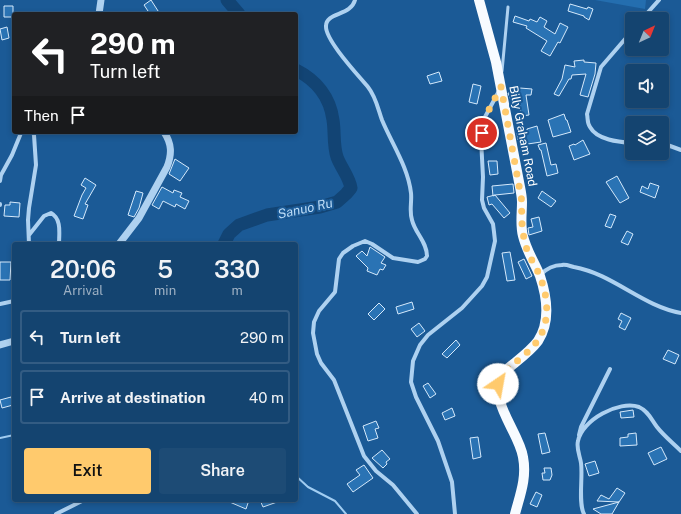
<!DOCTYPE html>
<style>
body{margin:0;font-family:"Public Sans",sans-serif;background:#1d4b75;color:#f1f3f6;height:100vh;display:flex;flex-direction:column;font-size:15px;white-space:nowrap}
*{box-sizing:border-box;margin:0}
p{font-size:13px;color:#9db0c3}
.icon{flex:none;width:22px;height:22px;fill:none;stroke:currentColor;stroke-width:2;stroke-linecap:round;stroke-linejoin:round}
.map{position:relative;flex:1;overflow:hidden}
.details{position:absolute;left:12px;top:242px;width:286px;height:260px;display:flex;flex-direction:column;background:#144470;border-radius:4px;box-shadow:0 2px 6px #0003,0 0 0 1px #335c83}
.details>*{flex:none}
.banner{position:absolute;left:12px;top:12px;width:286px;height:122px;border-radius:4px;box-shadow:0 2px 6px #0003,0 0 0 1px #335c83;background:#202124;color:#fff;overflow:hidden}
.needle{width:26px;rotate:43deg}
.tools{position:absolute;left:625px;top:12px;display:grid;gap:8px}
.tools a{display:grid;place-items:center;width:44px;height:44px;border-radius:4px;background:#144470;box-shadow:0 2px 6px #0003,0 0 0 1px #335c83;font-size:20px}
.pin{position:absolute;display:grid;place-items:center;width:34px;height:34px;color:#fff;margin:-17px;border:2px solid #fff;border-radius:50%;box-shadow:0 1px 4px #0007}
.me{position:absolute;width:44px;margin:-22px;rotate:33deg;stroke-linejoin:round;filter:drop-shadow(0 0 3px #0008)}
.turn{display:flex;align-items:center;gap:14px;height:84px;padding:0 12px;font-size:18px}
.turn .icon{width:52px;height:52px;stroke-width:2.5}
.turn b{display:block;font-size:28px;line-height:34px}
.then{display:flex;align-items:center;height:38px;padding:0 12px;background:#0003;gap:8px;font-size:15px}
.eta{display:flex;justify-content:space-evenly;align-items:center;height:68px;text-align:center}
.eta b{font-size:24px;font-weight:600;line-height:28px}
.button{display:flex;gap:8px;margin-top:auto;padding:8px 12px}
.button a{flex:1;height:46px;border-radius:4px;background:#ffca6d;color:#111;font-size:16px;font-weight:600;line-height:46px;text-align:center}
.button a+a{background:#1d4b75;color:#f1f3f6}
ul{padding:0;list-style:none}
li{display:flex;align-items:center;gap:12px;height:54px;margin:0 8px 6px;padding:0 4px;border:2px solid #335c83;border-radius:4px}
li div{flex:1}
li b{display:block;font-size:15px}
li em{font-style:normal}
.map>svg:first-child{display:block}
.green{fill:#246eaf}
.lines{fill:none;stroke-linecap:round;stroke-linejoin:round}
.stream{stroke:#a1cdf2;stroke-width:2}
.river{stroke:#124474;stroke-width:13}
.building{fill:#2a73b4;stroke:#d5e9fb}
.service{stroke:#aed1f0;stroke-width:3}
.minor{stroke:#aed1f0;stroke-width:4}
.tertiary{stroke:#aed1f0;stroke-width:7}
.primary{stroke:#f7fbff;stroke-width:10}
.route{stroke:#ffca6d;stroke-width:7;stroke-dasharray:0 12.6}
.labels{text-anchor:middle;stroke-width:4;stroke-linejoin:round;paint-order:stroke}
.street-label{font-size:12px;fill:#fff;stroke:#1b5a96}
.water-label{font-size:13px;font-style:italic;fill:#bbdbf6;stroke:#1b5a96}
</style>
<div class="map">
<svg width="681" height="514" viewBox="0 0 681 514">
<rect width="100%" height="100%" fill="#1b5a96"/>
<path class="green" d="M595,0H646L645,9Z"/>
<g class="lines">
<path class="stream" d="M0,438L14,435
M296,476L308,487L335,501L346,514"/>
<path class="river" d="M227,0L239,14
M224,244L229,234L239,225L267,215L320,207L337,202L346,194L351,188C349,176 341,168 337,157C333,145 335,132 333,120C330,97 316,80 296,70"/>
</g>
<path class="building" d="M151,0L160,14H150L144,5Z
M570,4L587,9L588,7L593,9L589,20L584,17V16L568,11Z
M4,6H13V17H4Z
M515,16L529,21L530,19L537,22L540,17L547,21L544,27L555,34L560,23L568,27L560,43L558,42L550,56L541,51L547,41L526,28L527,26L513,22Z
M7,27L9,38L2,40L0,29Z
M584,60V62L596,63L595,74L588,97L580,95L586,74L572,75L571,79H569L559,96L554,94L562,79L565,65L575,67L574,61Z
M439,72L442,81L430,84L427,76Z
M473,84L481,86L477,104L469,102Z
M520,88L532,89L531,95H526L529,115L521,116L519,98L511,100L508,93L520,89Z
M564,114L566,120H567L571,132L553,137L548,120Z
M537,126L541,142L521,145L520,140H518L517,133L527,132V129Z
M583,140L590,154L574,160L569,146L574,144L575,145Z
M546,143L551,165L556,164L558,173L547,176L541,150H540L538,145Z
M175,159L189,168L180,181L169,174Z
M488,161H497L498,174L490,175Z
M617,176L629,198L620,203L606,182Z
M85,178L96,185L85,204L88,205L83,219L74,216L82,195L86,188L81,185Z
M650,183L659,186L655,198L640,192L642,186L648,189Z
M513,184L514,193L495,195L510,213L504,218L492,204L489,205L487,197L495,195L493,196L492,186Z
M162,187L173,193L174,190L182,193L180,197L189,201L185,209L176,204L175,207L163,201L159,209L152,205Z
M136,191L143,193L139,208L134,217L128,215Z
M542,191L556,201L551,207L538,198Z
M10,202L20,203L19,217L4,216L5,205H10Z
M610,214L616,216L611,228L605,226Z
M539,217L542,231L529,235L528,228L533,227L531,219Z
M627,231L633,234L628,245L621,242Z
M370,247L385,257L381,263L386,265L383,270L380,269L377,275L367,271L368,268L356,256L362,251L367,256Z
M510,252L515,280L507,281L502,253Z
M524,259L532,276L526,279L518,262Z
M0,262H11L10,280H0Z
M412,302L414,309L398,314L396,307Z
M379,303L385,309L374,320L368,314Z
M621,313L631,318L625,330L619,327L622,321L618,319Z
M419,323L425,331L417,337L411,329Z
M456,340L460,345L447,358L442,354Z
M668,350L679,355L675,364L663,359Z
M428,383L436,394L430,398L423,386Z
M11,397L13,405L2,408L0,400Z
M452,408L455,416L445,420L442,413Z
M633,410L634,417L621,418L620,412Z
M376,421L379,428L375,429L378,438L368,441L363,426Z
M545,433L550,452L542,454L538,434Z
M636,433L637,445L620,446V438L628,437V434Z
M478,437L481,457L473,459L470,438Z
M661,447L667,459L654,465L648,453Z
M382,450L390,459L386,462L387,464L383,468L372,458Z
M595,461L599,473L589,476L585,464Z
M364,465L373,478L353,492L347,484L360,475L356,470Z
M544,468H551L552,475L550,480H543L542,473H545Z
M617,488L625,493L619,502L597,501L601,495L609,499Z
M536,492L542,495L537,507L530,504Z
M225,500H249L246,509Z
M260,500H280V501L263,507Z
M619,502L612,514H601L593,509Z"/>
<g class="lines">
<path class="service" d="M502,71L508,7"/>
<path class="minor" d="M355,0C351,16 326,12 326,26C325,40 358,75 368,87C376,97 378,109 382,120C392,144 408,167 411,193C412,202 409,211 412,220C415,233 427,242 427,256L425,259L418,262L393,258L372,244L365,241L353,246L343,253L339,259L335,292L319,311L314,322L313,333L317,354L321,363L334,380L364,456L376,471L393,485L417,514
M642,19L659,0
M632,31L601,67L587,114C588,119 587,123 590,127C597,140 619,142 632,143
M662,143L681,150
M0,181L1,175L12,155L21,133L23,132
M0,204V205
M29,235L44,216L51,213C62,219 59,234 59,244
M29,244L28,220L29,208L36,165L34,135L32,132
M540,275C546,269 553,265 562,265C565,264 570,266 574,267C613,274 642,306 681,313
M0,304L14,301
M579,435L581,427L610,369
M56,514L84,500
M455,514L452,482L438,441L416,397L411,382L413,361L420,345L428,335L462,308L482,286L487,277L495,241L494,232L493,224L484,208L482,200L483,177L481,139L485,117L500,89
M584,514C578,503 583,477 581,463C580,456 576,448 578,441C582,420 619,400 639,407C648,411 651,419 657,427C664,436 673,443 681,451"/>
<path class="tertiary" d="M99,14L101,0
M119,244L139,218L167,167C172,154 172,144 164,132
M0,345L14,341"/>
<path class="primary" d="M479,0L496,62L520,187C521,192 522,197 522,202C522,214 520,225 523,236C527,252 534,261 540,276C547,297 551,321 538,341C529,353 515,362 504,372C485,398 519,431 523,457C527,478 520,495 515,514"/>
</g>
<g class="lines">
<path class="route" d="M482,133L485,117L501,87L522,202C521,219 522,234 527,250C530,258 535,265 538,272C548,294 551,320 538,340C529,353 515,362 504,372L500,378L498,384"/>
</g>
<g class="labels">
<g class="street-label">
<text transform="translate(523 136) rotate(79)" y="4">Billy Graham Road</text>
</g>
<g class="water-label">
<text transform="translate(305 208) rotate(-12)" y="5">Sanuo Ru</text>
</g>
</g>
</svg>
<div class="tools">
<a><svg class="needle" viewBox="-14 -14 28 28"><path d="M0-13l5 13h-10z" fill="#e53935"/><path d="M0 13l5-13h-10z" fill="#9db0c3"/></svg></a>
<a><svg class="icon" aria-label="sound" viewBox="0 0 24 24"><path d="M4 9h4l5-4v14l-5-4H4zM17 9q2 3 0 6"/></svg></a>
<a><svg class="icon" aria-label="layers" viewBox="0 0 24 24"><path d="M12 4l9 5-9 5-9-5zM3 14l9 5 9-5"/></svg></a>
</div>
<div class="pin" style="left:482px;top:133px;background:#d93025"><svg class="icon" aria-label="arrive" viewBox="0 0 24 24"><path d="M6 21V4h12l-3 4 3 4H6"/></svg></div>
<svg class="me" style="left:498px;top:384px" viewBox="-20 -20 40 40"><circle r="19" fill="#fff"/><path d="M0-13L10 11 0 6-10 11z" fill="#ffca6d"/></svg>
<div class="banner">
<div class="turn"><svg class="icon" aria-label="left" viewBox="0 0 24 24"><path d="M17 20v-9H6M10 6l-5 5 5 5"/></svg><div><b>290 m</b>Turn left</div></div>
<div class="then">Then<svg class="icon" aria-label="arrive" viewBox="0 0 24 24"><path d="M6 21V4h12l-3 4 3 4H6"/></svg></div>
</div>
<section class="details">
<div class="eta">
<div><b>20:06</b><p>Arrival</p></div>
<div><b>5</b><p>min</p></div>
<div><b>330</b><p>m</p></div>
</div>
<ul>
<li><svg class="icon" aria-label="left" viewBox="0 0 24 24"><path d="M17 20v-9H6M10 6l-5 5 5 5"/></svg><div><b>Turn left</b></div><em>290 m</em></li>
<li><svg class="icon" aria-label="arrive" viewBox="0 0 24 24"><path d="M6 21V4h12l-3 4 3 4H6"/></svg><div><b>Arrive at destination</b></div><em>40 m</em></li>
</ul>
<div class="button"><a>Exit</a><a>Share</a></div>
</section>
</div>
